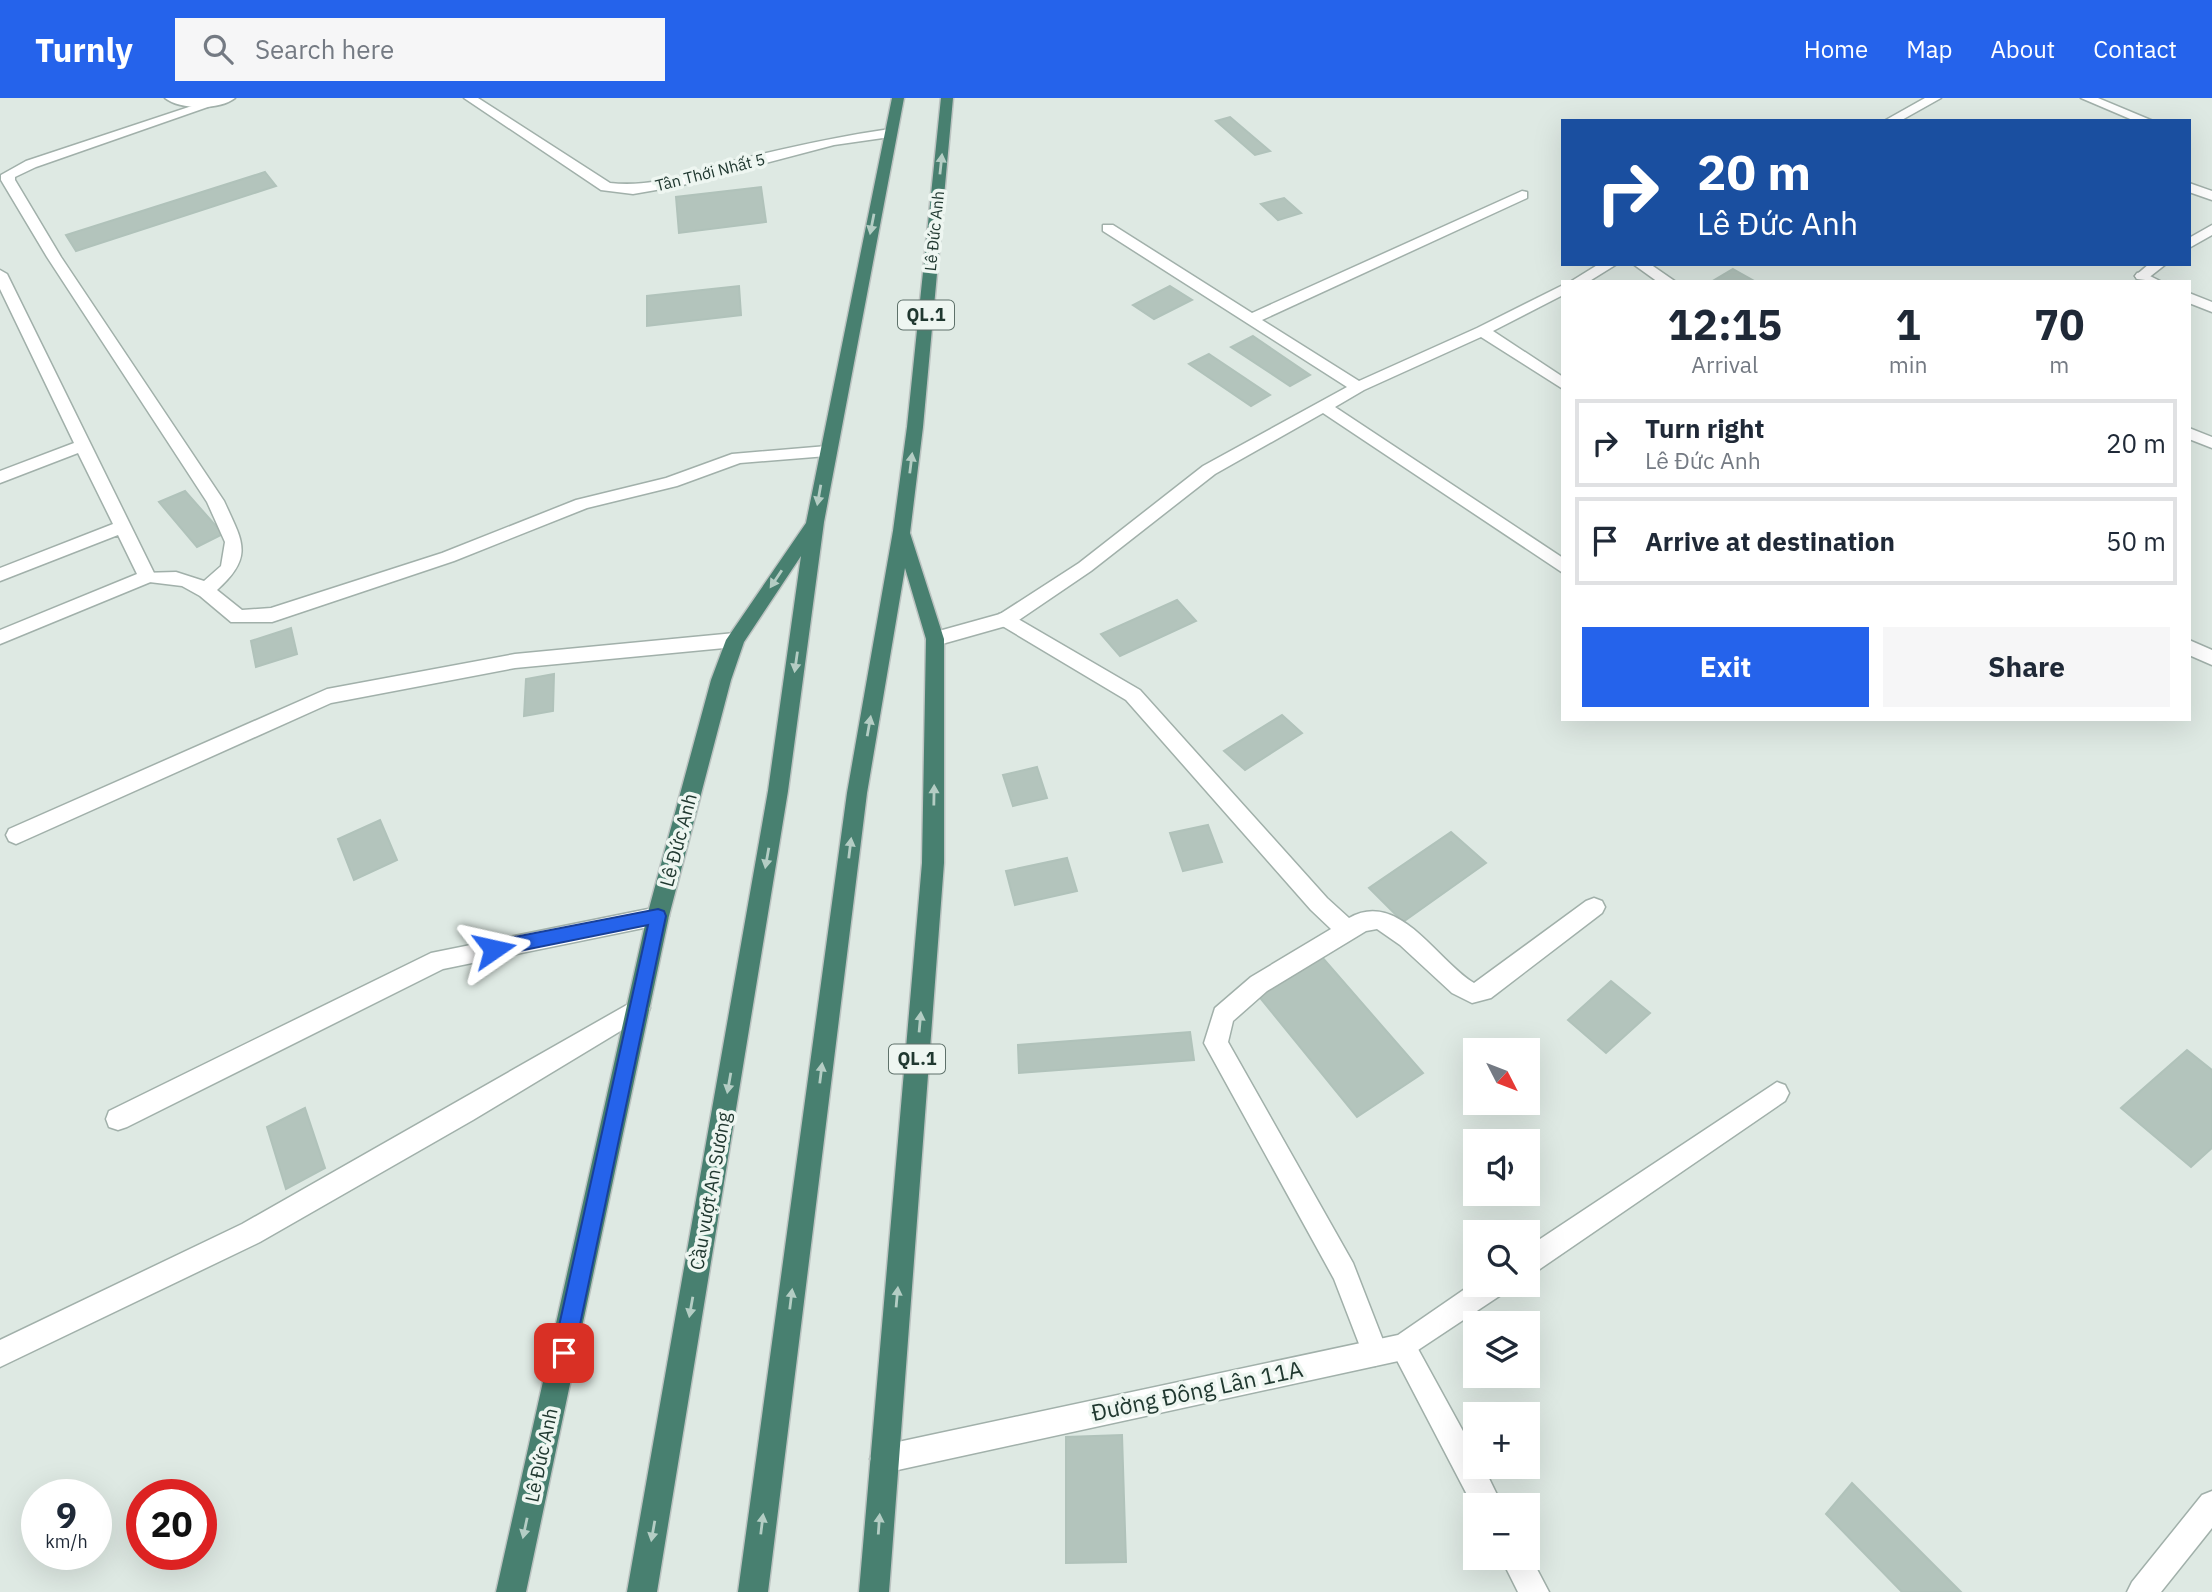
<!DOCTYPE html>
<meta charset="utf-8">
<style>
body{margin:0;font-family:"IBM Plex Sans",sans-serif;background:#f6f6f7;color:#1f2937;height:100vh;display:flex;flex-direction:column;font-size:26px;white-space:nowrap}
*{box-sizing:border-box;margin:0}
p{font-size:23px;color:#747a83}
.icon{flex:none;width:38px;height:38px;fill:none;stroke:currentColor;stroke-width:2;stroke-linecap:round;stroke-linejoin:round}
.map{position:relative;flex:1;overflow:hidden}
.sheet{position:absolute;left:1561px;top:182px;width:630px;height:441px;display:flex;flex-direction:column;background:#fff;border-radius:0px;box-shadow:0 7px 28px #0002}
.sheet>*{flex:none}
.hud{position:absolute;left:1561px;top:21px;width:630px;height:147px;border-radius:0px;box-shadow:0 7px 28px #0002;background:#1a4fa0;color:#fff;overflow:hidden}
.needle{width:46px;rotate:132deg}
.fabs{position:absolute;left:1463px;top:940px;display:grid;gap:14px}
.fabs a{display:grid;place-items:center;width:77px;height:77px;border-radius:0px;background:#fff;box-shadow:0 7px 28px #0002;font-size:35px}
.speed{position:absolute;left:21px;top:1381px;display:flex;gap:14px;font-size:35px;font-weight:700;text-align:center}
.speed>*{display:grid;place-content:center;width:91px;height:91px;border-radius:50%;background:#fff;box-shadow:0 7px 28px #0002;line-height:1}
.speed small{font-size:18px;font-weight:400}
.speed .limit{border:10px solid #d22;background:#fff;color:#111}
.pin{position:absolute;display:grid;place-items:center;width:60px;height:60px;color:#fff;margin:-30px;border-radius:14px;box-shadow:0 4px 10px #0006}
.me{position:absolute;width:77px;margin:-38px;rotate:79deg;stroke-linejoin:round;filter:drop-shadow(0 0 5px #0008)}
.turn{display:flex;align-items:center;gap:24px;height:147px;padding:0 21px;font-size:32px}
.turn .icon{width:91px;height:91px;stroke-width:2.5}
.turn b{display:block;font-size:49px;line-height:60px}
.eta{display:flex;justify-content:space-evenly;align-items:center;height:119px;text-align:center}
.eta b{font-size:42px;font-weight:700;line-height:49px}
.action{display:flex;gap:14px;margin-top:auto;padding:14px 21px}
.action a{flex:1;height:80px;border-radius:0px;background:#2563eb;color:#fff;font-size:28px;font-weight:700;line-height:80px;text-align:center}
.action a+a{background:#f6f6f7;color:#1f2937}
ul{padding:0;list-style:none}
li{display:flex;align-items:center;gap:21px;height:88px;margin:0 14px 10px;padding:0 7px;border:4px solid #e0e1e3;border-radius:0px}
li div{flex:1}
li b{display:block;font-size:26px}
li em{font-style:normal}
header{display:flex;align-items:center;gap:42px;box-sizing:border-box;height:98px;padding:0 35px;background:#2563eb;color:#fff}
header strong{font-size:33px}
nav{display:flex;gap:38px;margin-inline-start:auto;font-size:24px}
.search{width:490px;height:63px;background:#f6f6f7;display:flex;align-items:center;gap:18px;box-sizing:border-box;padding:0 24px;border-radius:0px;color:#747a83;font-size:26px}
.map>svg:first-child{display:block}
.building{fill:#b3c4bc;stroke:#b0c2ba;stroke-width:2}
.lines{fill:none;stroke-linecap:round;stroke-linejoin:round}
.service-casing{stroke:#a1b0aa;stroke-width:3}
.minor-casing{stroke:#a1b0aa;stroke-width:3}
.tertiary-casing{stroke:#a1b0aa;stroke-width:3}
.trunk-casing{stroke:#bcc3c1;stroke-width:3}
.service{fill:#fff;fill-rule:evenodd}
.minor{fill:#fff;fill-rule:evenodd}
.tertiary{fill:#fff;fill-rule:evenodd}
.trunk{fill:#488070;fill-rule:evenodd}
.oneway{fill:#b4cdc4}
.route{fill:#2563eb;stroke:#184099;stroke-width:2}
.labels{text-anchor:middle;stroke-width:7;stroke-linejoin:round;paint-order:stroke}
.far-street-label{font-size:16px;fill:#203830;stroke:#eef6f1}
.shield{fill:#eef6f1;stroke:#5e716a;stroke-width:2}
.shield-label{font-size:18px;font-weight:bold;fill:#203830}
.street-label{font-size:19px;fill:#203830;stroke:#eef6f1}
.near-street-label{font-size:23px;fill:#203830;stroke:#eef6f1}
</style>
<header>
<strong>Turnly</strong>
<div class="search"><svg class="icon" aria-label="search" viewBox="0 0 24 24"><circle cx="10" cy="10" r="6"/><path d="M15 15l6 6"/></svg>Search here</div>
<nav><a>Home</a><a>Map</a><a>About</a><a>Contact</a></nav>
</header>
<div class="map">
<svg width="2212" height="1494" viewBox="0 0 2212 1494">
<rect width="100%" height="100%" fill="#dee9e3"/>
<path class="building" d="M1230,19L1270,53L1255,57L1216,23Z
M265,74L276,88L76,153L66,137Z
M761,89L766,124L679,135L676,99Z
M1284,100L1301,115L1278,122L1261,106Z
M1733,171L1756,184H1711Z
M739,188L741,217L647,228V198Z
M1170,188L1192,202L1154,221L1133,207Z
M1253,238L1310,277L1290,288L1231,249Z
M1209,256L1270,297L1251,308L1189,266Z
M185,393L223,436L197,449L159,404Z
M1177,502L1196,523L1120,558L1101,536Z
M291,530L297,556L256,569L251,543Z
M554,576L553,613L524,618L526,581Z
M1282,617L1302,635L1245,672L1224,653Z
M1037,669L1047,700L1013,708L1003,677Z
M380,722L397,762L354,782L338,741Z
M1208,727L1222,764L1183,773L1170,735Z
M1451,734L1486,765L1403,824L1369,790Z
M1067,760L1077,793L1015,807L1006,773Z
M1321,858L1423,975L1357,1019L1257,896Z
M1611,883L1650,915L1606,955L1568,922Z
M1190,934L1194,962L1019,975L1018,947Z
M2187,952L2212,972V1050L2191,1069L2121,1010Z
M305,1010L325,1070L286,1091L267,1029Z
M1122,1337L1126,1464L1066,1465V1339Z
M1852,1385L1961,1494H1902L1826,1416Z"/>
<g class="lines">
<defs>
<path id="service" d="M2212,127V137L2189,150V140Z
M2149,166H2166L2147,181H2137L2135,178Z
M0,172L7,176L156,479L153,483L0,546V532L137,476L118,437L0,483V470L113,426L78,355L0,385V373L74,345L0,191Z
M1006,514L1140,592L1327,800L1349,820C1399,791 1437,863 1474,885L1586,803L1594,800L1602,803L1605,809L1602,815L1491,900L1472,905L1452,895L1400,847L1377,831L1366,833L1267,893L1233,923L1228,944L1353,1165L1388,1255L1384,1264L1375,1268L1366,1264L1334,1181L1204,945L1215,910L1251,879L1331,831L1311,812L1126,602L999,526L997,521L999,516Z
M2189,542L2212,552V567L2189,557Z
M658,809L666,811L669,818L666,825L658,827L443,871L127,1029L118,1032L109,1029L106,1021L109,1013L431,855Z
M639,900L647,903L650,910L647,917L473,1022L260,1144L0,1269V1242L242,1126Z
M1403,1236L1412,1240L1475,1355V1368H1483L1502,1407H1475V1412L1390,1249L1394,1240Z
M2212,1393V1430L2161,1494H2127L2132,1484L2202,1397Z
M1528,1454L1549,1494H1518L1501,1460H1528Z"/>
<path id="minor" d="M216,0L225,3L36,69L15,79V82L61,159L224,403C242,443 255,458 217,492L242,512L271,510L442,455L576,402L666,380L732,356L827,348L835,353L827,358L740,365L677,388L587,410L454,463L272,524H231L200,498L182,488L141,483L138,479L141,475L176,474L204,483L221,468L225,444L207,404L47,159L1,82V77L26,63Z
M1925,0H1941L1900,23H1884Z
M2081,0H2098L2153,23H2135Z
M2189,85L2212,93V102L2189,94Z
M1522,93L1527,94V100L1262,222L1359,283L1477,230L1563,187V197L1493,233L1563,279V291L1481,239L1364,292L1335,309L1563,460V475L1323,315L1215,376L1091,473L1013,526L935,548L928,546L926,541L928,536L1000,516L1079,465L1203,368L1347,289L1103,133V127H1113L1252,215Z
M1599,166H1617L1588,184H1570Z
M1633,166H1650L1676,184H1658Z
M2142,174L2162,184L2137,181L2135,178L2137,175Z
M2189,195L2212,204V214L2189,205Z
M2189,330L2212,339V350L2189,341Z
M735,535L742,537L744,542L742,547L735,549L515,570L331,605L23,743L16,746L9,743L6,737L9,731L327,591L515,556Z
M1777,984L1785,987L1789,995L1785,1003L1537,1173L1528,1177V1149Z
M1475,1184V1186H1508L1504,1195L1403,1262L884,1375L874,1371L870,1361L874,1351L884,1347L1398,1237Z"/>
<path id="tertiary" d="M165,0H235C220,12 180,12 165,0Z
M464,0H478L610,85C656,90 697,73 741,61C791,49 840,38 890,31L896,35L890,39L834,47L679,88L633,96L601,92Z"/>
<path id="trunk" d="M892,0H904L824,424L788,693L657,1494H627L768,693L801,458L744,544L731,582L669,818L526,1494H496L647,818L711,582L726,542L806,425Z
M941,0H953L923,329L910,435L944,541V765L889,1494H859L922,765L926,541L905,470L867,695L768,1494H738L847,695L893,433L907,329Z"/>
</defs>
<use href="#service" class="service-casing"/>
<use href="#minor" class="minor-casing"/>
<use href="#tertiary" class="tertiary-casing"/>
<use href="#trunk" class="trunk-casing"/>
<use href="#service" class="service"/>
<use href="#minor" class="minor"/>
<use href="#tertiary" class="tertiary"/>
<use href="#trunk" class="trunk"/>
</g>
<defs><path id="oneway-solid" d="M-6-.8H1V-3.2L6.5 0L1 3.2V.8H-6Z" transform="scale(1.75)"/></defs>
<g class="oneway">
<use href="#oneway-solid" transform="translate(941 66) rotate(-84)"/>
<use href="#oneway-solid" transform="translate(872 126) rotate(101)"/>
<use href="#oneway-solid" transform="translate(911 365) rotate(-83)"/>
<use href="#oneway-solid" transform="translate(819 397) rotate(100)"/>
<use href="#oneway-solid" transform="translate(776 481) rotate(124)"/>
<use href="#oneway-solid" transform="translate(796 564) rotate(98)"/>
<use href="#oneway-solid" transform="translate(869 628) rotate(-80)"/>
<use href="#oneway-solid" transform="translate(934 697) rotate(-89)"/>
<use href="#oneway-solid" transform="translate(850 750) rotate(-83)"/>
<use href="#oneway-solid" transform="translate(767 760) rotate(100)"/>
<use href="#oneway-solid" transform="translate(920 924) rotate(-85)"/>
<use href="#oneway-solid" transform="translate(821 975) rotate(-83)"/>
<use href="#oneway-solid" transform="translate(729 985) rotate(100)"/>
<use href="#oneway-solid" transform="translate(897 1199) rotate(-85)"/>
<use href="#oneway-solid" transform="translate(791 1201) rotate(-83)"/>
<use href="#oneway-solid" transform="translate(691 1209) rotate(100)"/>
<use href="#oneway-solid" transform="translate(762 1426) rotate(-83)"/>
<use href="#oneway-solid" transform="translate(879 1426) rotate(-86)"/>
<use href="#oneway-solid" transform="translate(525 1430) rotate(102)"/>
<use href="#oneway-solid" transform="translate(653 1433) rotate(100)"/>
</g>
<path class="route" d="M658,811L664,813L666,818L574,1255L571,1262L564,1265L556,1262L553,1255L648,827L494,858L488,856L485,851L488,846L494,843Z"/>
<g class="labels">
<g class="far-street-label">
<text transform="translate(710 74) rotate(-14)" y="6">Tân Thới Nhất 5</text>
<text transform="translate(934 133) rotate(-84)" y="6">Lê Đức Anh</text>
</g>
<g class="shield">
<rect x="898" y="202.5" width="56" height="29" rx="5"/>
<rect x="889" y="946.5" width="56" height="29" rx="5"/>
</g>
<g class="shield-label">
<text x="926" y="223">QL.1</text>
<text x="917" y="967">QL.1</text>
</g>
<g class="street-label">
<text transform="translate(678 742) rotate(-75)" y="7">Lê Đức Anh</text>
<text transform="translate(710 1093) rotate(-80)" y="7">Cầu vượt An Sương</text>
<text transform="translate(541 1357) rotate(-78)" y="7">Lê Đức Anh</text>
</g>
<g class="near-street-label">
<text transform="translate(1197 1293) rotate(-12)" y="8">Đường Đông Lân 11A</text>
</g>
</g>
</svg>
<div class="fabs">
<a><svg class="needle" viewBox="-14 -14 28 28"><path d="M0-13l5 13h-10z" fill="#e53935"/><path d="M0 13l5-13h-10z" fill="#747a83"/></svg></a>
<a><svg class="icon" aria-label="sound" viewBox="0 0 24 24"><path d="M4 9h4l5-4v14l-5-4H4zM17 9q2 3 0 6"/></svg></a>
<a><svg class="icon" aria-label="search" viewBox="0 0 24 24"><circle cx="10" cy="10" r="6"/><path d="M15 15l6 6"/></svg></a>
<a><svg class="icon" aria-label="layers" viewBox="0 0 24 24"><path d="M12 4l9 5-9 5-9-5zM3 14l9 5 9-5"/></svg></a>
<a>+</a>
<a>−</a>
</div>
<div class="speed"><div>9<small>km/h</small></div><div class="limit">20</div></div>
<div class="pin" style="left:564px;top:1255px;background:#d93025"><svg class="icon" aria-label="arrive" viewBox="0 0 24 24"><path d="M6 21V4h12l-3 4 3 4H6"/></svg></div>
<svg class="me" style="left:494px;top:851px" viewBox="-20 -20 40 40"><path d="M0-17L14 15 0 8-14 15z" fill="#2563eb" stroke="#fff" stroke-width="4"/></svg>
<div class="hud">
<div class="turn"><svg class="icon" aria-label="right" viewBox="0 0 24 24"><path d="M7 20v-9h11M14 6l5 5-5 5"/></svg><div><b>20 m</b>Lê Đức Anh</div></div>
</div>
<section class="sheet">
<div class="eta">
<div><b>12:15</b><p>Arrival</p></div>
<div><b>1</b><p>min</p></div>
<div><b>70</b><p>m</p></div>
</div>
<ul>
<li><svg class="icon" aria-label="right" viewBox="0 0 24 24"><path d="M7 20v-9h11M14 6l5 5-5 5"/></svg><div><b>Turn right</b><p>Lê Đức Anh</p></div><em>20 m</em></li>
<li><svg class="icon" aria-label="arrive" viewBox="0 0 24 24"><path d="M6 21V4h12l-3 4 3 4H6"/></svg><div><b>Arrive at destination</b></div><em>50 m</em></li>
</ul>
<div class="action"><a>Exit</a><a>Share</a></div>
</section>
</div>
